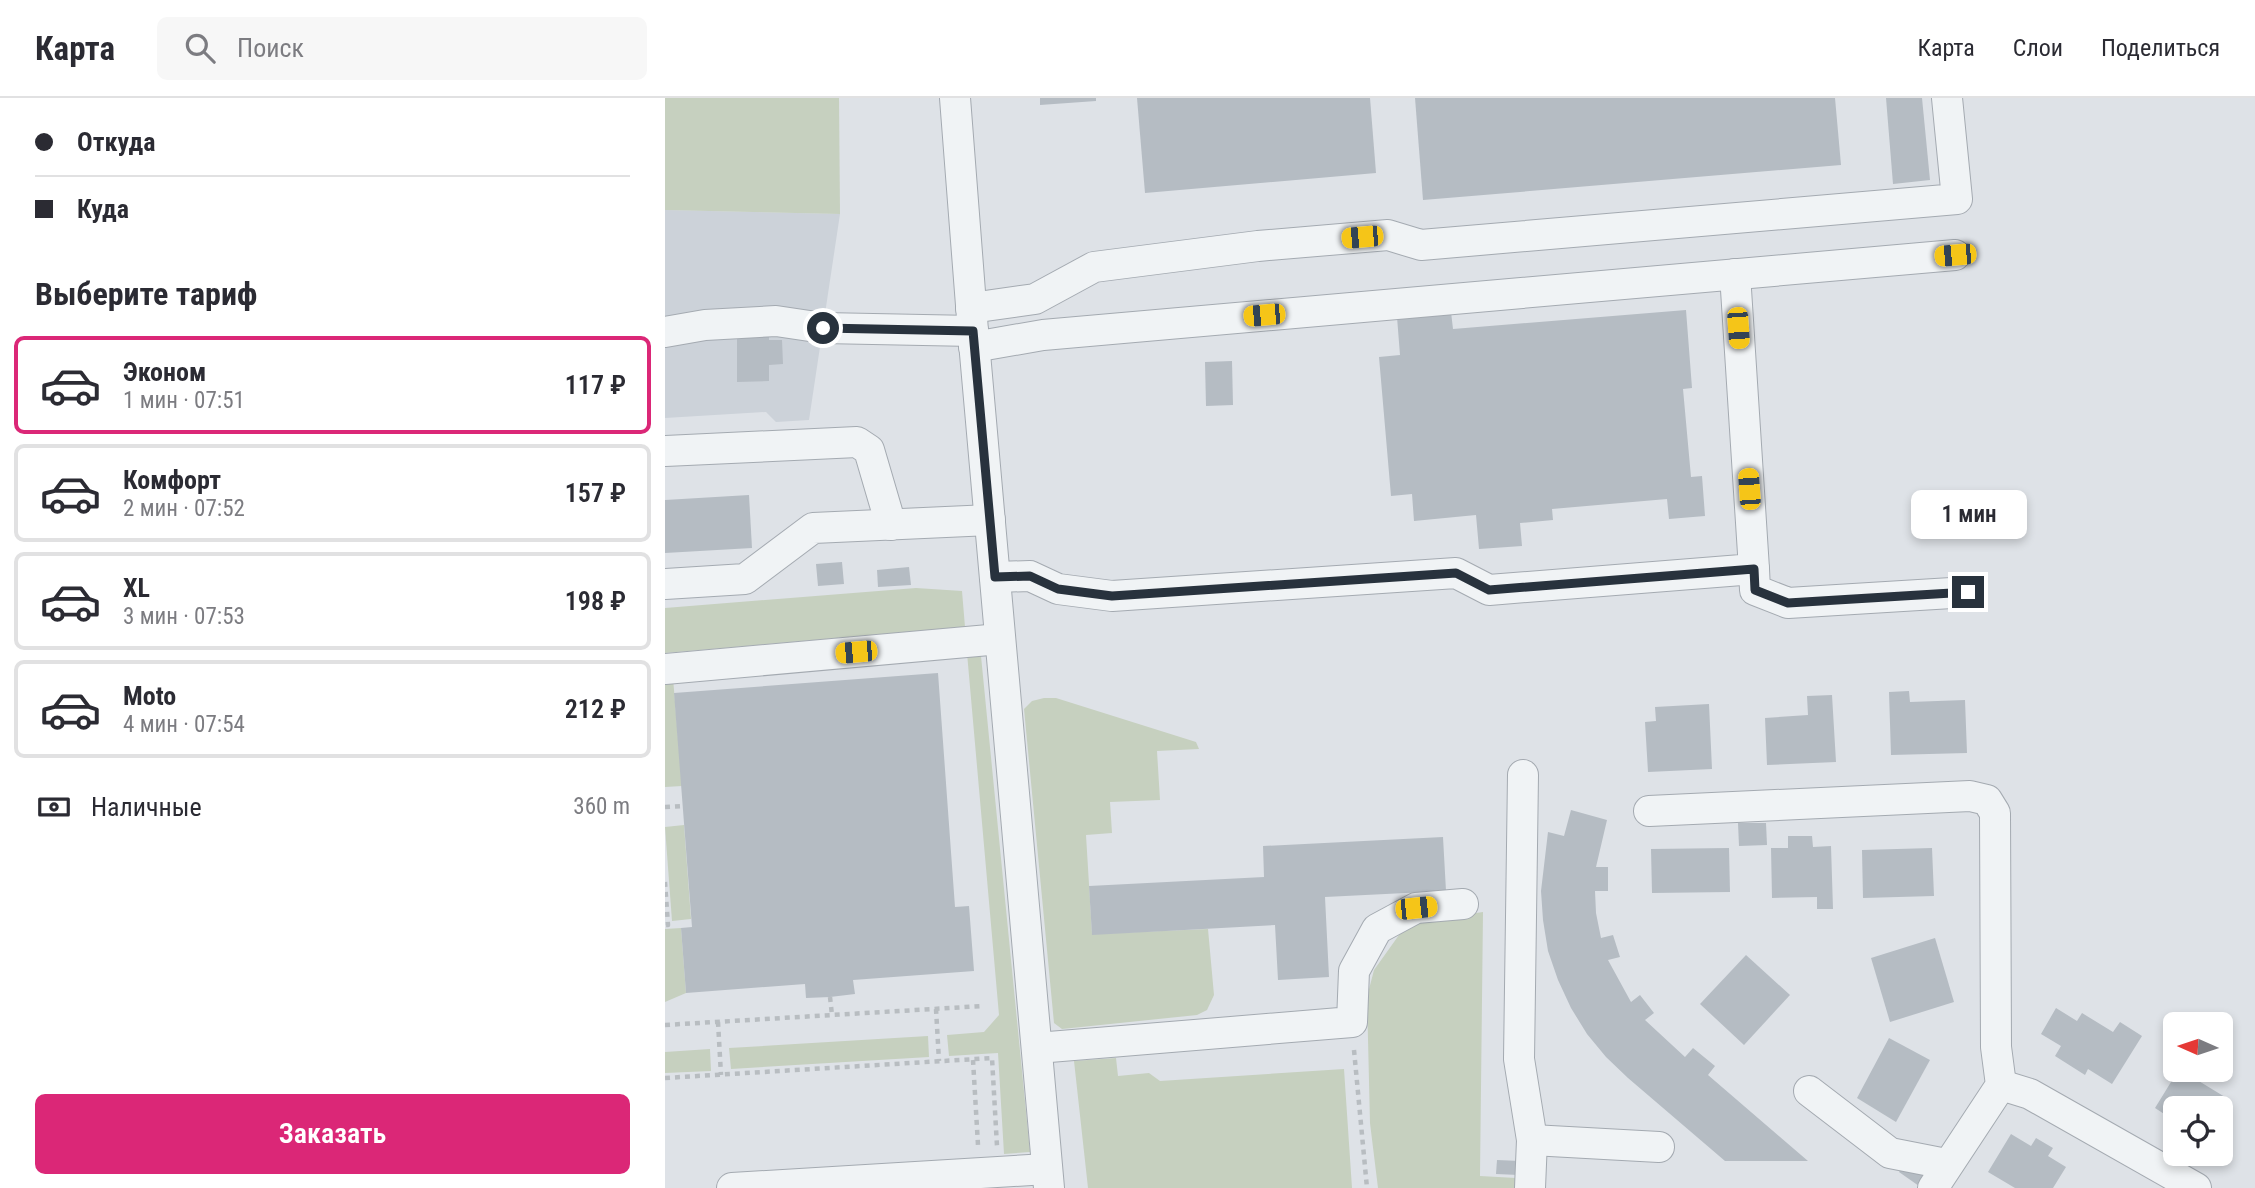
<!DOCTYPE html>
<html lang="ru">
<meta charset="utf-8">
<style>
body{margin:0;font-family:"Roboto Condensed",sans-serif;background:#f7f7f7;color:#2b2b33;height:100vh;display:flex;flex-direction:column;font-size:26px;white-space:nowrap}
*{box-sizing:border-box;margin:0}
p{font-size:23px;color:#7c7c81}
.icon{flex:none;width:38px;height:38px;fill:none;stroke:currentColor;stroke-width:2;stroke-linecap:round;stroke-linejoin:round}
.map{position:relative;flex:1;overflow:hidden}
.side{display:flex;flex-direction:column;background:#fff;width:665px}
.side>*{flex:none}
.hud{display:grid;align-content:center;height:154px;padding:0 35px;background:#fff}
.needle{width:46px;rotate:273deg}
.controls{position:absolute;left:1498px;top:914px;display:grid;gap:14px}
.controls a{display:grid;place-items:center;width:70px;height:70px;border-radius:10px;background:#fff;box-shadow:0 4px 10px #0003;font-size:35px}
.end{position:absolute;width:32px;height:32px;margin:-16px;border:9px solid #28323d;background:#fff;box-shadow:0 0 0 4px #fff}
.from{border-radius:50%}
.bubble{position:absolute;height:49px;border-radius:10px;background:#fff;box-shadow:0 4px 10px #0003;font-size:23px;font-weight:600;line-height:49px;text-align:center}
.car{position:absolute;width:21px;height:42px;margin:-21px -10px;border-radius:9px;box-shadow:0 0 5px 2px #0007;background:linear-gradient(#f5c518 24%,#345 0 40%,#f5c518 0 76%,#345 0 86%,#f5c518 0)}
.hud b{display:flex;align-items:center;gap:24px;height:66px;font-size:26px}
.hud b+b{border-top:2px solid #e1e1e2}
.hud i{width:18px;height:18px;background:#2b2b33}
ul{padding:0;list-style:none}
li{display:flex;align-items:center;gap:21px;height:98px;margin:0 14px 10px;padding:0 21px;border:4px solid #e1e1e2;border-radius:10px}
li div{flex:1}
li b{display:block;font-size:26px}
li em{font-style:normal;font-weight:600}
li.active{border-color:#db2777}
li>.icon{width:63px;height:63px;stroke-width:1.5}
h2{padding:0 35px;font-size:32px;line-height:84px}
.pay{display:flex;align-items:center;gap:18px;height:77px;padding:0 35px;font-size:26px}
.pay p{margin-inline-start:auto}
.action{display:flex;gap:14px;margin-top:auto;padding:14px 35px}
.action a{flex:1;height:80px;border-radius:10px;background:#db2777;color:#fff;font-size:28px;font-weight:600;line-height:80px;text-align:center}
header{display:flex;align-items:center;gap:42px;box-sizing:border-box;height:98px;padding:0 35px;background:#fff;border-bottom:2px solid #e1e1e2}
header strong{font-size:33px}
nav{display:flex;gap:38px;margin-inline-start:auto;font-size:24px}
.search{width:490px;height:63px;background:#f7f7f7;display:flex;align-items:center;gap:18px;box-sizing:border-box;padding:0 24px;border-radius:10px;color:#7c7c81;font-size:26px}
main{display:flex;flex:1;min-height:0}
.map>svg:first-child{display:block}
.built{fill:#ccd2d9}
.green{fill:#c6d0bf}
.building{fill:#b5bcc3}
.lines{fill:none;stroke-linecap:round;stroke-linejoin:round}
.minor-casing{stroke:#a4aab1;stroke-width:32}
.path{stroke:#b8bdc1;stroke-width:4.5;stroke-dasharray:5 5;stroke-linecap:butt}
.minor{stroke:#f0f3f5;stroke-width:30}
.route{stroke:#28323d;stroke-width:9}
</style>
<header>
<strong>Карта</strong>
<div class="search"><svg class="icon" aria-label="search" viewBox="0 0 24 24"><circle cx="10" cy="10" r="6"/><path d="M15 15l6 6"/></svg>Поиск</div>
<nav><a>Карта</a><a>Слои</a><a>Поделиться</a></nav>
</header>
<main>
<section class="side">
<div class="hud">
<b><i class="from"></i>Откуда</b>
<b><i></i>Куда</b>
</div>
<h2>Выберите тариф</h2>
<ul>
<li class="active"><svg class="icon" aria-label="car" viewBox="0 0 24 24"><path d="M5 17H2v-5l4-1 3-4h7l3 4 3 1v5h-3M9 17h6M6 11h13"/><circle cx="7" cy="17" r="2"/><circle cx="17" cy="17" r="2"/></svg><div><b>Эконом</b><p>1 мин · 07:51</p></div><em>117 ₽</em></li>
<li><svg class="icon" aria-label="car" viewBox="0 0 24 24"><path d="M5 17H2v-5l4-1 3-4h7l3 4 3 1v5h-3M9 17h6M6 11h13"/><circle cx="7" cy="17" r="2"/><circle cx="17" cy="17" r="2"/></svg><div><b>Комфорт</b><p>2 мин · 07:52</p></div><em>157 ₽</em></li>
<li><svg class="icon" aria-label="car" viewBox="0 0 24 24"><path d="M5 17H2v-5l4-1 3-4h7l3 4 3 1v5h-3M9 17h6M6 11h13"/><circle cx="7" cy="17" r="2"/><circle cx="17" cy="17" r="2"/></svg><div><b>XL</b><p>3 мин · 07:53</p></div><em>198 ₽</em></li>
<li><svg class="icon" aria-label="car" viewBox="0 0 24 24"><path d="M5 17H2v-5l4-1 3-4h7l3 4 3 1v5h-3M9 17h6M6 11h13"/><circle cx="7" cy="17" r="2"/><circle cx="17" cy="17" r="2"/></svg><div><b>Moto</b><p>4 мин · 07:54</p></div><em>212 ₽</em></li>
</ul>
<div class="pay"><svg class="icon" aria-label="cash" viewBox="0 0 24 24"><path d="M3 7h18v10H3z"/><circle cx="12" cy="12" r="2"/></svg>Наличные<p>360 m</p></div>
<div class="action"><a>Заказать</a></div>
</section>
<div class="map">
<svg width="1590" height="1090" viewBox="0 0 1590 1090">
<rect width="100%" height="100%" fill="#dee2e7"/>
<!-- built -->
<path class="built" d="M0 112 175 116 144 322 111 324 101 314 0 320Z"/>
<!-- green -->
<g class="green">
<path d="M0 0H174L175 116 0 112Z"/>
<path d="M251 490 297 493 300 529 0 555V510Z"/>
<path d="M311 554 316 558 365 1054 339 1056 333 955 284 958 282 937 319 934 334 917 302 555Z"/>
<path d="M8 580 17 688 0 689V581Z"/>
<path d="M379 600H391L531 644 534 651 492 653 495 702 445 704 447 735 421 737 427 836 543 831 549 897 542 912 532 917 397 931 389 925 359 611 367 603Z"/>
<path d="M19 727 26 821 7 823 0 729Z"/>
<path d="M818 814 815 1078 851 1080V1090H713L705 1025 702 899 709 872 734 837 748 826 762 822Z"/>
<path d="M16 830 21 895 0 904V831Z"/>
<path d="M263 938 264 959 66 971 64 950Z"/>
<path d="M45 951 46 973 0 975V954Z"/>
<path d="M451 960 453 978 484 975 495 983 679 971 687 1090H423L409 963Z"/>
</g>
<!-- building -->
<g class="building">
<path d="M375 0H431V3L375 7Z"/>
<path d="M472 0H705L711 75 480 95Z"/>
<path d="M750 0H1170L1176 67 758 102Z"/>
<path d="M1221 0H1257L1265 82 1228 86Z"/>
<path d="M1021 212 1027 290 1018 291 1026 379 1037 378 1040 418 1004 421 1002 401 887 411 888 422 855 425 857 448 814 451 811 417 749 423 747 396 726 398 714 259 735 257 732 219 786 214 788 231Z"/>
<path d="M72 231H104V242H117L118 266 104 267V283L72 284Z"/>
<path d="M567 263 568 307 541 308 540 264Z"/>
<path d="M84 397 87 450 0 455V402Z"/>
<path d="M177 464 179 486 153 488 151 466Z"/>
<path d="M244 469 246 487 213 489 212 472Z"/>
<path d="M273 575 290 809 304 808 309 873 188 882 190 896 165 899 141 900 140 886 21 895 16 830 27 829 9 595Z"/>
<path d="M1244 593 1245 604 1300 602 1302 655 1226 657 1224 594Z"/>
<path d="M1167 597 1171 664 1102 667 1100 620 1143 617 1142 598Z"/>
<path d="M1044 606 1047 671 983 674 980 624 991 623 990 609Z"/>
<path d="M906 712 942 722 931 769H943V793H930L931 815 936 840 948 837 955 859 943 862 966 904 975 897 989 915 980 922 1020 959 1028 950 1050 968 1043 977 1143 1063H1060L963 980 941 959 922 936 906 910 893 882 883 853 878 822 876 793 883 734 899 738Z"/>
<path d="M1073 725H1101L1102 747 1074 748Z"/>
<path d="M1123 738H1147L1148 749 1166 748 1168 811H1152V799L1107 800 1106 750H1123Z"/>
<path d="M778 739 781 793 660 799 664 879 613 882 610 827 427 837 424 788 599 779 598 748Z"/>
<path d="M1064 750 1065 794 987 795 986 751Z"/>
<path d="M1267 750 1269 798 1198 800 1197 752Z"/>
<path d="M1270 840 1289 904 1225 924 1206 860Z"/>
<path d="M1081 857 1125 897 1079 947 1035 906Z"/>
<path d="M1391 910 1412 923 1417 915 1448 934 1455 924 1477 938 1447 986 1423 971 1420 977 1390 958 1396 948 1376 936Z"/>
<path d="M1224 940 1265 962 1231 1024 1192 1000Z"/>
<path d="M1514 971 1560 999 1553 1010H1510V1023L1490 1010Z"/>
<path d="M1346 1036 1366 1048 1371 1040 1388 1050 1383 1058 1401 1069 1388 1090H1350L1323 1074Z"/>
<path d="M1242 1061 1263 1075 1254 1088 1234 1074Z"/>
<path d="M832 1062 855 1063 854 1077 831 1076Z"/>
</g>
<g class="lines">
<defs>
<g id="minor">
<path d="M290 0 308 233 384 1090"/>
<path d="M306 210 370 201 429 169 593 148 723 137 756 147 1292 101 1282 0"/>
<path d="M0 234 40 227 111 223 158 230 308 233"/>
<path d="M309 249 378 237 1290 157"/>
<path d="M0 353 192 344 204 352 226 427"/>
<path d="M1089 471 1090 492 1123 505 1303 494"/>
<path d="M330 479 365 478 393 491 447 498 791 475 824 492 1089 471 1070 176"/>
<path d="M0 486 80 481 148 430 325 422"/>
<path d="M0 571 335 541"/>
<path d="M858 677 854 961 867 1042 865 1090"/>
<path d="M984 713 1305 698 1322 702 1330 715 1331 949 1336 987 1268 1090"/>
<path d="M372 950 687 924 689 873 712 831 751 810 798 806"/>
<path d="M1336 987 1365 996 1531 1090"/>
<path d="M1144 993 1225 1055 1281 1066"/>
<path d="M867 1042 994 1049"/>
<path d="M67 1090 382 1071"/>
</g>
</defs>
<!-- minor casing -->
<use href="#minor" class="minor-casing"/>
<!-- path -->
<g class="path">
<path d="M0 709 18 708"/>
<path d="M0 784 3 827H0"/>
<path d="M165 899 167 917"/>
<path d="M271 911 274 963"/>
<path d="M53 924 56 977"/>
<path d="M0 927 318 908"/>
<path d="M689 952 702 1090"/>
<path d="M308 962 313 1047"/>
<path d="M0 980 327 960 332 1048"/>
</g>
<!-- minor -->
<use href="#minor" class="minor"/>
</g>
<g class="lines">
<!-- route -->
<path class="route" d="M158 230 308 233 330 479 365 478 393 491 447 498 791 475 824 492 1089 471 1090 492 1123 505 1303 494"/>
</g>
</svg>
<div class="controls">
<a><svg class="needle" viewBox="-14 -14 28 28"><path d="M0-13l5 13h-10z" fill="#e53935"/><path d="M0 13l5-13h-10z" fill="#7c7c81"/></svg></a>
<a><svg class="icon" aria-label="locate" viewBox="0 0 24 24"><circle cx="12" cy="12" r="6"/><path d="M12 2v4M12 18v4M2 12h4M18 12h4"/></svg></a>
</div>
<i class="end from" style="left:158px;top:230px"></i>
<i class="end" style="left:1303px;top:494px"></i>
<div class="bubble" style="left:1246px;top:392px;width:116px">1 мин</div>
<i class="car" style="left:697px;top:139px;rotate:265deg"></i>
<i class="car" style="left:1290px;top:157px;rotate:265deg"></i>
<i class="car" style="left:599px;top:217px;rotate:265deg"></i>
<i class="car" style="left:1073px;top:230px;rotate:176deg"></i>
<i class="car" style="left:1084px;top:391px;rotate:356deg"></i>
<i class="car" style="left:191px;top:554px;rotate:265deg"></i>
<i class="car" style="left:751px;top:810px;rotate:84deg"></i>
</div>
</main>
